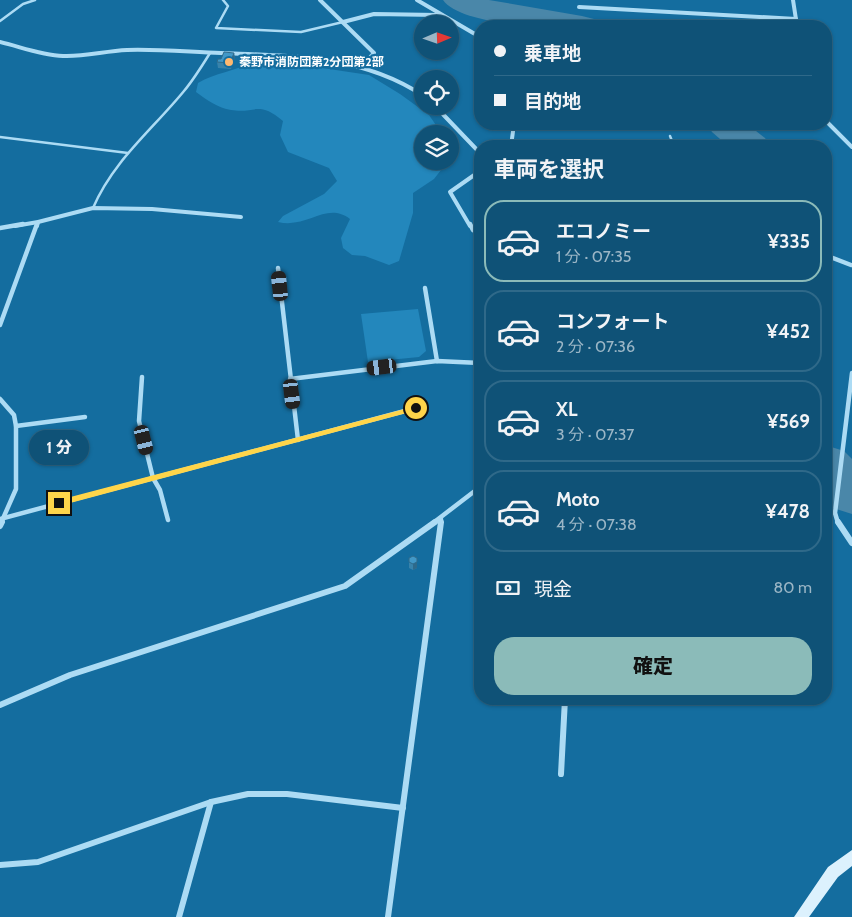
<!DOCTYPE html>
<html lang="ja">
<meta charset="utf-8">
<style>
body{margin:0;font-family:Cabin,"Noto Sans JP",sans-serif;background:#18587c;color:#f1f3f6;height:100vh;display:flex;flex-direction:column;font-size:19px;white-space:nowrap}
*{box-sizing:border-box;margin:0}
p{font-size:16px;color:#9bb6c6}
.icon{flex:none;width:28px;height:28px;fill:none;stroke:currentColor;stroke-width:2;stroke-linecap:round;stroke-linejoin:round}
.map{position:relative;flex:1;overflow:hidden}
.panel{position:absolute;left:474px;top:140px;width:358px;height:565px;display:flex;flex-direction:column;background:#0f5277;border-radius:20px;box-shadow:0 1px 4px #0004,0 0 0 1px #2f6989}
.panel>*{flex:none}
.hud{position:absolute;left:474px;top:20px;width:358px;height:110px;border-radius:20px;box-shadow:0 1px 4px #0004,0 0 0 1px #2f6989;display:grid;align-content:center;height:110px;padding:0 20px;background:#0f5277}
.needle{width:32px;rotate:88deg}
.tools{position:absolute;left:414px;top:15px;display:grid;gap:10px}
.tools a{display:grid;place-items:center;width:45px;height:45px;border-radius:50%;background:#0f5277;box-shadow:0 1px 4px #0004,0 0 0 1px #2f6989;font-size:25px}
.end{position:absolute;width:22px;height:22px;margin:-11px;border:6px solid #ffd54a;background:#111;box-shadow:0 0 0 2px #111}
.from{border-radius:50%}
.bubble{position:absolute;height:35px;border-radius:18px;background:#0f5277;box-shadow:0 1px 4px #0004,0 0 0 1px #2f6989;font-size:16px;font-weight:800;line-height:35px;text-align:center}
.car{position:absolute;width:15px;height:30px;margin:-15px -8px;border-radius:6px;box-shadow:0 0 4px 1px #0007;background:linear-gradient(#222 24%,#8ab4d8 0 40%,#222 0 76%,#8ab4d8 0 86%,#222 0)}
.hud b{display:flex;align-items:center;gap:18px;height:48px;font-size:19px}
.hud b+b{border-top:1px solid #2f6989}
.hud i{width:12px;height:12px;background:#f1f3f6}
ul{padding:0;list-style:none}
li{display:flex;align-items:center;gap:15px;height:82px;margin:0 10px 8px;padding:0 10px;border:2px solid #2f6989;border-radius:20px}
li div{flex:1}
li b{display:block;font-size:19px}
li em{font-style:normal;font-weight:800}
li.current{border-color:#8bbbb9}
li>.icon{width:45px;height:45px;stroke-width:1.5}
h2{padding:0 20px;font-size:22px;line-height:60px}
.pay{display:flex;align-items:center;gap:12px;height:55px;padding:0 20px;font-size:19px}
.pay p{margin-inline-start:auto}
.cta{display:flex;gap:10px;margin-top:auto;padding:10px 20px}
.cta a{flex:1;height:58px;border-radius:20px;background:#8bbbb9;color:#111;font-size:20px;font-weight:800;line-height:58px;text-align:center}
.map>svg:first-child{display:block}
.green{fill:#2387bc}
.lines{fill:none;stroke-linecap:round;stroke-linejoin:round}
.river{fill:#4a87a9;fill-rule:evenodd}
.lane{stroke:#acdbf4;stroke-width:2.5}
.street-far2{stroke:#acdbf4;stroke-width:4}
.street-far1{stroke:#acdbf4;stroke-width:4.5}
.street{stroke:#acdbf4;stroke-width:6}
.secondary{fill:#dcf1fd;fill-rule:evenodd}
.wall{fill:#3883ab}
.shaded-wall{fill:#2e6a8b}
.building{fill:#4198c7;stroke:#2e6a8b}
.route{fill:#ffd54a}
.poi-dot{fill:#ffb86f;stroke:#146d9f;stroke-width:2}
.labels{text-anchor:middle;stroke-width:4.5;stroke-linejoin:round;paint-order:stroke}
.far-poi-label{font-size:12px;font-weight:bold;fill:#fff;stroke:#146d9f;text-anchor:start}
</style>
<div class="map">
<svg width="852" height="917" viewBox="0 0 852 917">
<rect width="100%" height="100%" fill="#146d9f"/>
<!-- green -->
<g class="green">
<path d="M252 62 289 63 369 75 400 94 429 115 442 134H422V161H448L434 179 413 193V213L399 261 389 265 365 256 352 255 343 248 341 238 350 219C326 201 308 229 278 222L283 216 324 194 337 181 329 168 288 152 280 135 283 121C258 100 255 114 231 110 218 108 207 100 196 92L198 83C215 73 235 71 252 62Z"/>
<path d="M418 309 426 351 419 357 368 362 361 314Z"/>
</g>
<g class="lines">
<!-- river -->
<g class="river">
<path d="M443 0H489L582 16 594 19 598 26C566 28 463 28 443 0Z"/>
<path d="M707 124H747L765 138 770 146H728L712 132Z"/>
<path d="M825 445 844 451 852 459V514L833 508 825 499Z"/>
</g>
<!-- lane -->
<g class="lane">
<path d="M223 0 228 6 216 28 301 32 343 22"/>
<path d="M0 21 23 4 35 0"/>
<path d="M670 136 674 146"/>
<path d="M0 137 128 153"/>
<path d="M93 208C113 161 152 130 184 91 194 79 202 66 210 53"/>
</g>
<!-- street-far2 -->
<g class="street-far2">
<path d="M320 0 374 53 361 67"/>
<path d="M417 0 480 37"/>
<path d="M793 0 797 26"/>
<path d="M579 7 796 19"/>
<path d="M343 22 374 14 438 15"/>
<path d="M0 42C21 47 41 55 63 56 84 57 105 51 127 50 158 49 190 52 221 53 292 56 361 55 422 95"/>
<path d="M435 106 480 153"/>
<path d="M825 120 852 147"/>
<path d="M511 146 514 124"/>
<path d="M15 226 38 222 93 208 152 209 241 217"/>
<path d="M37 226 38 222"/>
<path d="M470 226 450 192 480 171"/>
</g>
<!-- street-far1 -->
<g class="street-far1">
<path d="M470 224 473 230 480 234"/>
<path d="M0 228 23 224"/>
<path d="M825 255 851 265"/>
<path d="M278 268 298 440"/>
<path d="M425 288 437 361"/>
<path d="M0 325 37 224"/>
<path d="M142 377 139 421 153 478 160 490 168 520"/>
<path d="M290 379 437 361 480 363"/>
<path d="M0 399 14 415 16 426V489L1 523"/>
<path d="M16 426 85 417"/>
<path d="M0 519 416 408"/>
<path d="M433 523 480 487"/>
<path d="M440 523 441 519"/>
<path d="M838 523 835 513 852 373"/>
</g>
<!-- street -->
<g class="street">
<path d="M838 522 852 543"/>
<path d="M0 526 2 522"/>
<path d="M0 705 70 675 345 586 435 522"/>
<path d="M561 774 565 699"/>
<path d="M0 865 38 862 211 802 248 794H287L403 808"/>
<path d="M179 917 211 802"/>
<path d="M388 917 441 522"/>
</g>
<!-- secondary -->
<path class="secondary" d="M852 850V866L838 877 809 917H794L828 867Z"/>
</g>
<!-- wall -->
<g class="wall">
<path d="M234 53 235 59 231 69 218 68 217 62Z"/>
<path d="M487 124H505V125Z"/>
<path d="M409 558 417 568 413 570 409 568Z"/>
</g>
<!-- shaded-wall -->
<g class="shaded-wall">
<path d="M234 53 235 59 231 69 230 63Z"/>
<path d="M417 562V568L413 570V564Z"/>
</g>
<!-- building -->
<g class="building">
<path d="M224 52 234 53 230 63 217 62 218 59H221Z"/>
<path d="M413 556 417 558V562L413 564 409 562V558Z"/>
</g>
<!-- route -->
<path class="route" d="M416 406H418V410L59 506 55 503 59 500Z"/>
<!-- markers -->
<circle class="poi-dot" cx="229" cy="62" r="5"/>
<g class="labels">
<!-- far-poi labels -->
<g class="far-poi-label">
<text x="239" y="66">秦野市消防団第2分団第2部</text>
</g>
</g>
</svg>
<div class="tools">
<a><svg class="needle" viewBox="-14 -14 28 28"><path d="M0-13l5 13h-10z" fill="#e53935"/><path d="M0 13l5-13h-10z" fill="#9bb6c6"/></svg></a>
<a><svg class="icon" aria-label="locate" viewBox="0 0 24 24"><circle cx="12" cy="12" r="6"/><path d="M12 2v4M12 18v4M2 12h4M18 12h4"/></svg></a>
<a><svg class="icon" aria-label="layers" viewBox="0 0 24 24"><path d="M12 4l9 5-9 5-9-5zM3 14l9 5 9-5"/></svg></a>
</div>
<i class="end from" style="left:416px;top:408px"></i>
<i class="end" style="left:59px;top:503px"></i>
<div class="bubble" style="left:29px;top:430px;width:60px">1 分</div>
<i class="car" style="left:280px;top:286px;rotate:354deg"></i>
<i class="car" style="left:382px;top:367px;rotate:263deg"></i>
<i class="car" style="left:292px;top:394px;rotate:173deg"></i>
<i class="car" style="left:144px;top:440px;rotate:166deg"></i>
<div class="hud">
<b><i class="from"></i>乗車地</b>
<b><i></i>目的地</b>
</div>
<section class="panel">
<h2>車両を選択</h2>
<ul>
<li class="current"><svg class="icon" aria-label="car" viewBox="0 0 24 24"><path d="M5 17H2v-5l4-1 3-4h7l3 4 3 1v5h-3M9 17h6M6 11h13"/><circle cx="7" cy="17" r="2"/><circle cx="17" cy="17" r="2"/></svg><div><b>エコノミー</b><p>1 分 · 07:35</p></div><em>¥335</em></li>
<li><svg class="icon" aria-label="car" viewBox="0 0 24 24"><path d="M5 17H2v-5l4-1 3-4h7l3 4 3 1v5h-3M9 17h6M6 11h13"/><circle cx="7" cy="17" r="2"/><circle cx="17" cy="17" r="2"/></svg><div><b>コンフォート</b><p>2 分 · 07:36</p></div><em>¥452</em></li>
<li><svg class="icon" aria-label="car" viewBox="0 0 24 24"><path d="M5 17H2v-5l4-1 3-4h7l3 4 3 1v5h-3M9 17h6M6 11h13"/><circle cx="7" cy="17" r="2"/><circle cx="17" cy="17" r="2"/></svg><div><b>XL</b><p>3 分 · 07:37</p></div><em>¥569</em></li>
<li><svg class="icon" aria-label="car" viewBox="0 0 24 24"><path d="M5 17H2v-5l4-1 3-4h7l3 4 3 1v5h-3M9 17h6M6 11h13"/><circle cx="7" cy="17" r="2"/><circle cx="17" cy="17" r="2"/></svg><div><b>Moto</b><p>4 分 · 07:38</p></div><em>¥478</em></li>
</ul>
<div class="pay"><svg class="icon" aria-label="cash" viewBox="0 0 24 24"><path d="M3 7h18v10H3z"/><circle cx="12" cy="12" r="2"/></svg>現金<p>80 m</p></div>
<div class="cta"><a>確定</a></div>
</section>
</div>
